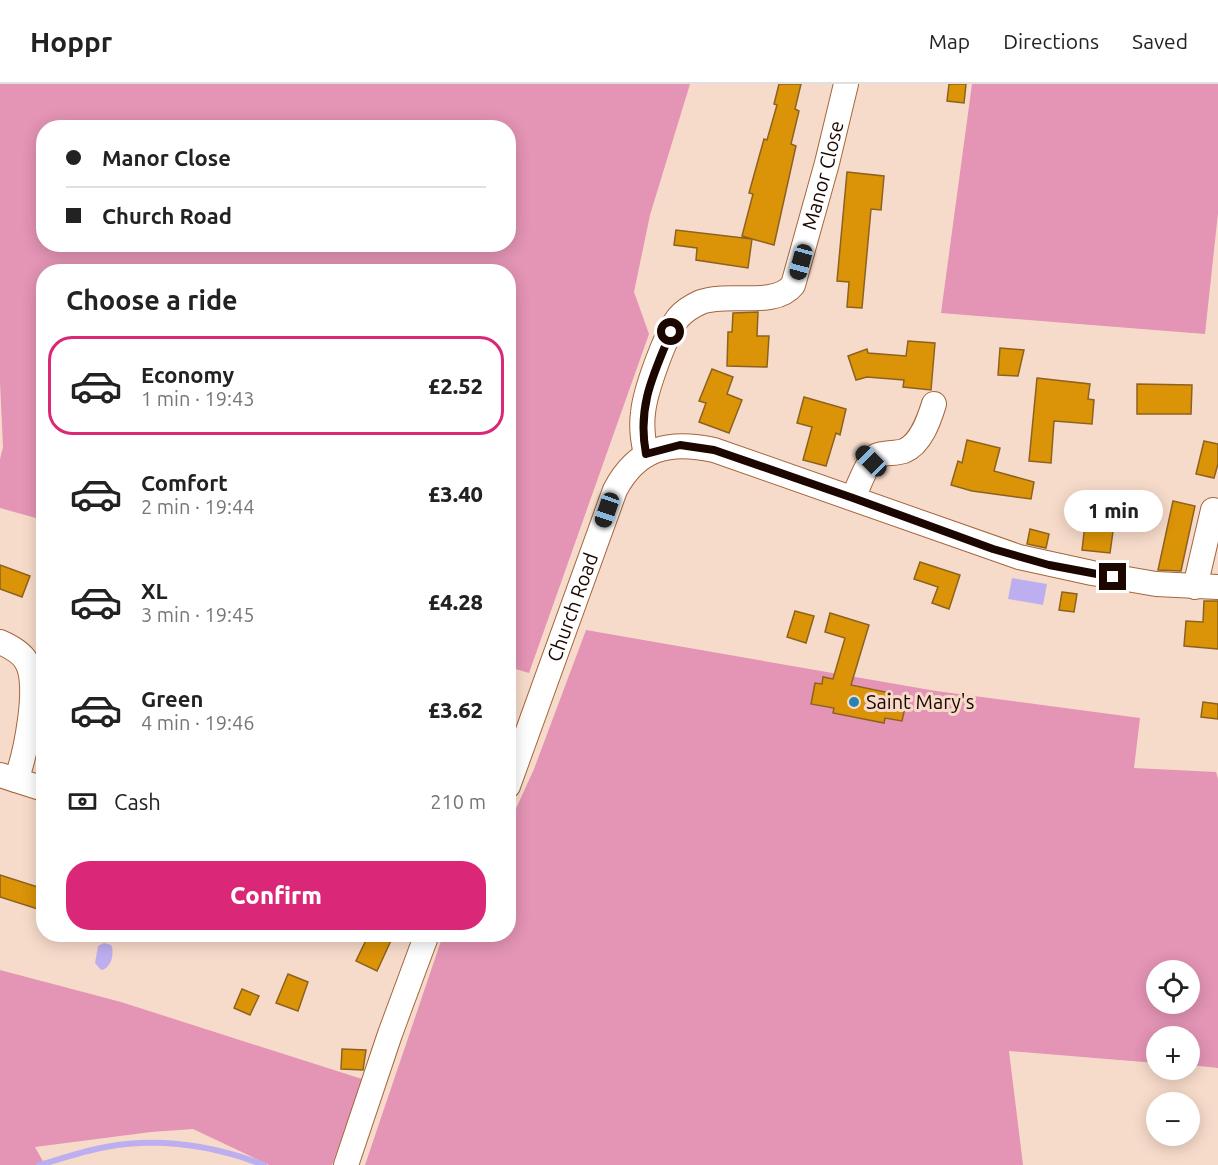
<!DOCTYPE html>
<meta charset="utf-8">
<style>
body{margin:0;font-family:Ubuntu,sans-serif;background:#f6f6f6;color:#222;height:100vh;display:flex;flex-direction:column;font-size:22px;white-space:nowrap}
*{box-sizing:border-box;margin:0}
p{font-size:20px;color:#767676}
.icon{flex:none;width:33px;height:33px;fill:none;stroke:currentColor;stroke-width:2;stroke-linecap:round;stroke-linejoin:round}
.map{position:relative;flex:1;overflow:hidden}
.side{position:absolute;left:36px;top:180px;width:480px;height:678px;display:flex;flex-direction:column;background:#fff;border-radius:24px;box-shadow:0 3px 15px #0003}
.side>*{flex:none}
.guide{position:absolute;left:36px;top:36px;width:480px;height:132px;border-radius:24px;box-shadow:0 3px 15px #0003;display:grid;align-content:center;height:132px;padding:0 30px;background:#fff}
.buttons{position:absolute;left:1146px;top:876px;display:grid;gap:12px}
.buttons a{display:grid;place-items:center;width:54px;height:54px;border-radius:50%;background:#fff;box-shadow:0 3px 15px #0003;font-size:30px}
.end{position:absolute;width:27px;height:27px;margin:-14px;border:8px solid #1c0600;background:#fff;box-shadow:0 0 0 3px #fff}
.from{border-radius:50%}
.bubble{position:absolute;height:42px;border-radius:21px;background:#fff;box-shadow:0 3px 15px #0003;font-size:20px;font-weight:800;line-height:42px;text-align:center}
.car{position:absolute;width:18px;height:36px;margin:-18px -9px;border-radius:8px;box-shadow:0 0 4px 2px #0007;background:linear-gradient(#222 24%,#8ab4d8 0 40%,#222 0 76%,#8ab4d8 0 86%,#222 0)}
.guide b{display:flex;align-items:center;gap:21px;height:57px;font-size:22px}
.guide b+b{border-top:2px solid #e0e0e0}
.guide i{width:15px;height:15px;background:#222}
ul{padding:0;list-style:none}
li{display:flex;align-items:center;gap:18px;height:99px;margin:0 12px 9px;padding:0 18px;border:3px solid transparent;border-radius:24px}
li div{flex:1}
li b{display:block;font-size:22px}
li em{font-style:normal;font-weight:800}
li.selected{border-color:#db2777}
li>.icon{width:54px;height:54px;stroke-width:1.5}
h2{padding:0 30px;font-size:27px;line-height:72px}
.pay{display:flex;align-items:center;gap:15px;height:66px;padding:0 30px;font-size:22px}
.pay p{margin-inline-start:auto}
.button{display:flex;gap:12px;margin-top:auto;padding:12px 30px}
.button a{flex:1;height:69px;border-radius:24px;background:#db2777;color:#fff;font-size:24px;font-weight:800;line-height:69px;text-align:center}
header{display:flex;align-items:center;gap:36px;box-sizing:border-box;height:84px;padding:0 30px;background:#fff;border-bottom:2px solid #e0e0e0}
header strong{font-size:28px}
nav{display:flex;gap:33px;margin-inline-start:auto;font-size:21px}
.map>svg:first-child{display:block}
.green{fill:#e494b5;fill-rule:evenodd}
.water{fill:#bdafef}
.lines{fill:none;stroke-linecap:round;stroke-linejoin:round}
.stream{stroke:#bdafef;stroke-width:6}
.building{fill:#db9308;stroke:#8d621f;stroke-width:1.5}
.minor-casing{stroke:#a4663c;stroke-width:26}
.minor{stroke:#fff;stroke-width:24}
.route{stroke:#1c0600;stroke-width:8}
.poi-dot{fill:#2684b0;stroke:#f7dbca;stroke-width:2}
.labels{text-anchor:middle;stroke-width:6;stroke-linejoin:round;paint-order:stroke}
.street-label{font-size:20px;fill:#1c0600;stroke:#f7dbca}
.poi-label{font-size:20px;fill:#1c0600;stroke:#f7dbca;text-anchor:start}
</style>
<header>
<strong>Hoppr</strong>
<nav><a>Map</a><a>Directions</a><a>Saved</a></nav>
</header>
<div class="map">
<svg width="1218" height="1081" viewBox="0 0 1218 1081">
<rect width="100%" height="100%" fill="#f7dbca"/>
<!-- green -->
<g class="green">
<path d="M0 0H690L650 131 634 208 649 250 529 589 509 583 508 188H44L43 436 0 424V375L3 363 0 298ZM44 44H508V160H44Z"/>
<path d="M972 0H1218V129L1205 250 941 229Z"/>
<path d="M586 546 936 607 1140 634 1134 684 1216 688 1218 695V984L1190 981V952H1156V979L1009 967 1023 1081H365L443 851 508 850 509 740 534 685ZM1156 886H1190V920H1156Z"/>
<path d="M0 886 121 918 362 995 332 1081H269L193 1045 151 1048 35 1063 45 1081H0Z"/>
</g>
<!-- water -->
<g class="water">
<path d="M1012 494 1047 500 1043 521 1008 515Z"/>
<path d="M104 859 111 861C115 869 111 885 101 886L95 879 98 862Z"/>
</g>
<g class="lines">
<!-- stream -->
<path class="stream" d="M39 1081C61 1075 83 1067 106 1063 161 1053 212 1061 264 1081"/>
</g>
<!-- building -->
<g class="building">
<path d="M779 0H801L795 25 799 27 791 60 796 62 774 161 752 155 748 184 696 176 697 164 674 161 676 146 752 155 742 152 753 110 749 109 764 55 767 56 777 21 774 20Z"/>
<path d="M949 0H966L964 19 947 17Z"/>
<path d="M847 88 884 92 881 126 871 125 862 224 847 223 849 198 837 197Z"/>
<path d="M758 228 757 252H769L767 283 727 282 728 248H732L733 229Z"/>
<path d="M908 257 935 259 931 306 903 303 904 296 867 293 856 296 848 272 867 265 868 269 906 272Z"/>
<path d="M1000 264 1024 266 1018 292 998 291Z"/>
<path d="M712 285 733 293 727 310 742 316 729 349 699 338 706 319 699 317Z"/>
<path d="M1037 294 1090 300 1088 315 1094 316 1092 340 1054 337 1051 379 1029 377Z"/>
<path d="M1137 300 1192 301 1191 330H1137Z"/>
<path d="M804 313 846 325 840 351 836 349 826 382 803 376 812 343 797 339Z"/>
<path d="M967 356 1000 364 994 387 1034 398 1031 415 972 407 951 401 958 377 962 379Z"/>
<path d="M1204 357 1218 360V380L1214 394 1196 390Z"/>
<path d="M1088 416 1117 419 1110 469 1082 466Z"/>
<path d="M1173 417 1195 422 1181 487 1158 486Z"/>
<path d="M1030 445 1049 450 1046 464 1027 460Z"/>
<path d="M920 478 960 491 949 525 932 519 938 503 914 495Z"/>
<path d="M0 481 30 492 22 513 0 505Z"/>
<path d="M1062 508 1077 510 1074 528 1059 526Z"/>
<path d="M1204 517H1218V565L1184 562 1186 537 1203 538Z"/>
<path d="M795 527 814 532 806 559 787 553Z"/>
<path d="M830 529 869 541 851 601 890 609 889 616 906 619 902 637 885 634 884 639 833 629 834 624 811 620 815 599 822 600 823 593 833 595 845 554 825 548Z"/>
<path d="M1203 618 1218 620V635L1201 633Z"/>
<path d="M0 791 44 805V827L0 813Z"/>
<path d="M369 850H394L377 887 356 877Z"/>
<path d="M288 890 308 898 298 927 276 919Z"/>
<path d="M242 905 259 912 250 931 234 924Z"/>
<path d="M342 965 366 966 363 986 341 985Z"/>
</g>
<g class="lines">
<defs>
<g id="minor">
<path id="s1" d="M646 371C643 356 641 344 643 329 645 307 665 252 678 234 684 227 692 222 701 218 728 208 775 224 793 201L827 79 846 0"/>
<path d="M853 414C858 404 867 377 876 372 884 368 895 370 904 367 921 360 929 336 934 320"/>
<path d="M1195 503 1213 426"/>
<path d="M0 558C9 562 21 568 26 577 41 599 25 672 16 696"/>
<path d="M0 691 44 705"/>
<path id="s2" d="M508 702 615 406C637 364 669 356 714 366L1019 473 1092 489 1156 500 1218 503"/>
<path d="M346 1081 390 950 427 850"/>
</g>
</defs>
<!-- minor casing -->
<use href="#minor" class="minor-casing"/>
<!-- minor -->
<use href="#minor" class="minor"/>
</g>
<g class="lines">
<!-- route -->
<path class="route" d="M671 248C653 291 637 323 646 370L680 361 714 366 853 414 993 465 1049 481 1113 493"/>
</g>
<!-- markers -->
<circle class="poi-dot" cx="854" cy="618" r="6"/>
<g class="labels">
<!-- street labels -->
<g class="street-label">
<text dy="7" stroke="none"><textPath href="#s1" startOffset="382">Manor Close</textPath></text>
<text dy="7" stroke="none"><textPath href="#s2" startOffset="190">Church Road</textPath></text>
</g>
<!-- poi labels -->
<g class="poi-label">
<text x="866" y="625">Saint Mary's</text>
</g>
</g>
</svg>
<div class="buttons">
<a><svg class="icon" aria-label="locate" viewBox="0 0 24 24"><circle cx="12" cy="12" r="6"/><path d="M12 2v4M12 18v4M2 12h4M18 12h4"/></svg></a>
<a>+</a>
<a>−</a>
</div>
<i class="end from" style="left:671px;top:248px"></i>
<i class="end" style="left:1113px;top:493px"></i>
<div class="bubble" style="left:1064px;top:406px;width:99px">1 min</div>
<i class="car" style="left:801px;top:178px;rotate:195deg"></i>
<i class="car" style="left:871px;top:377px;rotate:315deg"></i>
<i class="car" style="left:607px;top:426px;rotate:199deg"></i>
<div class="guide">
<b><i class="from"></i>Manor Close</b>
<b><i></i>Church Road</b>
</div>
<section class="side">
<h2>Choose a ride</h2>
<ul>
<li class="selected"><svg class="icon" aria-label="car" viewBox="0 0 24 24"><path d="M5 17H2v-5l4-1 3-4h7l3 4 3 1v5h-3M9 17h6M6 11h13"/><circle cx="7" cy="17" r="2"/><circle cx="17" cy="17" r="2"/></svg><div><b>Economy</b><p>1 min · 19:43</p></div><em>£2.52</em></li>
<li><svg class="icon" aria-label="car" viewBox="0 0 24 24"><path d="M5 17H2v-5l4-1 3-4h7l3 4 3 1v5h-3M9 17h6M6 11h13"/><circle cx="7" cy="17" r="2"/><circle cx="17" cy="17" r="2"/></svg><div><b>Comfort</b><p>2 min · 19:44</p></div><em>£3.40</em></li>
<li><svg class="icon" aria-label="car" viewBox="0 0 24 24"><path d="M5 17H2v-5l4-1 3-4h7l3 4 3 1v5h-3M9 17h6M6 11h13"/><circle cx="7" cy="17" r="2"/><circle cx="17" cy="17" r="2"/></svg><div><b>XL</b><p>3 min · 19:45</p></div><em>£4.28</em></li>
<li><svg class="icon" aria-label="car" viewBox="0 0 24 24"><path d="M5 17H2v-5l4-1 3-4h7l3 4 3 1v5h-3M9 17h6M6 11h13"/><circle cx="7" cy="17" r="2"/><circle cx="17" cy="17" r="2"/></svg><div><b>Green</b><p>4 min · 19:46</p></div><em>£3.62</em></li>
</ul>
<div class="pay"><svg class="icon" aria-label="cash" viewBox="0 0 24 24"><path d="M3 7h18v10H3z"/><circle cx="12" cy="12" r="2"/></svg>Cash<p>210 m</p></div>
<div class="button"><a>Confirm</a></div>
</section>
</div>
